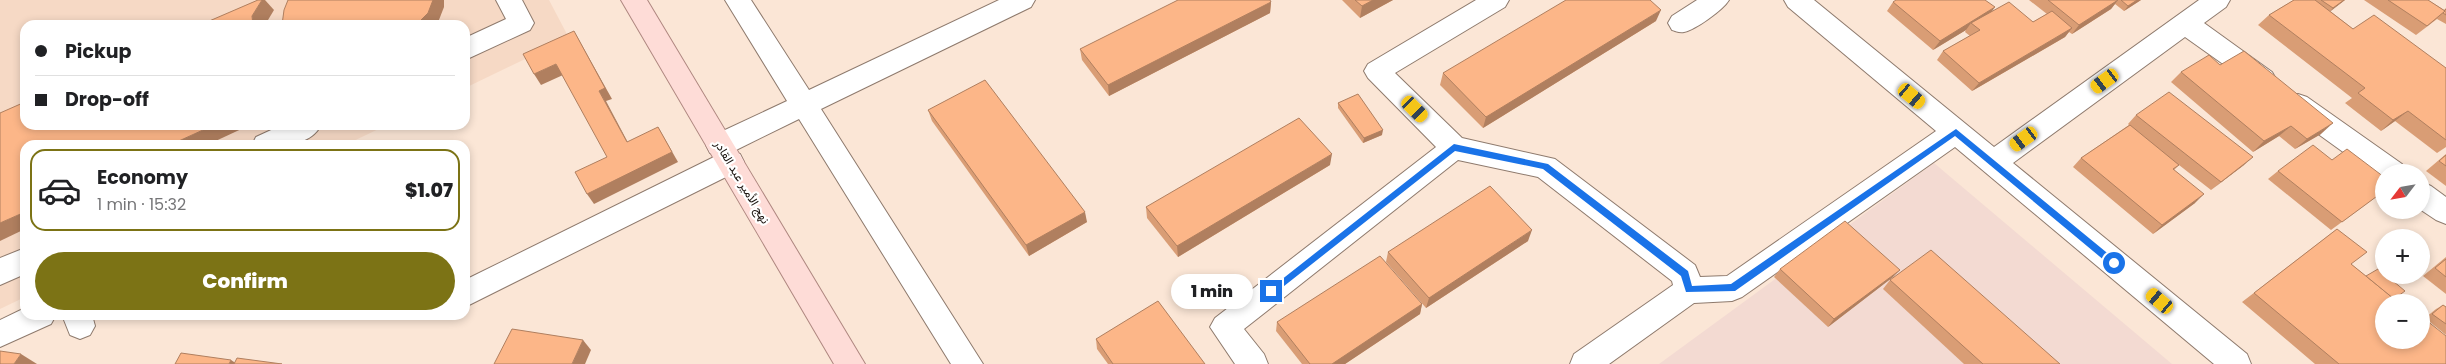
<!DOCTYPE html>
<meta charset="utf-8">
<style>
body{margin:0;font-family:Poppins,Vazirmatn,sans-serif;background:#f2f2f2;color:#202124;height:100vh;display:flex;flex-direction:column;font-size:19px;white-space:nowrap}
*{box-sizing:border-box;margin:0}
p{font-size:16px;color:#757577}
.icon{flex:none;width:28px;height:28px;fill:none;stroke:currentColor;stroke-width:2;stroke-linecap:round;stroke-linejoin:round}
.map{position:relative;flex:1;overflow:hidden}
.sheet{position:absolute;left:20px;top:140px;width:450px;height:180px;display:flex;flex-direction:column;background:#fff;border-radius:15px;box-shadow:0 2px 8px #0003}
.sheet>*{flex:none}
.guide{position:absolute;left:20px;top:20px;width:450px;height:110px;border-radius:15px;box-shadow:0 2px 8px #0003;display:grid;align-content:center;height:110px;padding:0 15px;background:#fff}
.needle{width:32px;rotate:239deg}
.buttons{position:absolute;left:2375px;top:164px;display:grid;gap:10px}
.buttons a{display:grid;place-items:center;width:55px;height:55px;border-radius:50%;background:#fff;box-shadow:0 2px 8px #0003;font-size:25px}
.end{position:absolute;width:22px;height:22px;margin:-11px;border:6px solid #1a73e8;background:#fff;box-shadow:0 0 0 2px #fff}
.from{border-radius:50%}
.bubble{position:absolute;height:35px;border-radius:18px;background:#fff;box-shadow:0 2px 8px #0003;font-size:16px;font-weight:800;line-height:35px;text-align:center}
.car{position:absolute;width:15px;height:30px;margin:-15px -8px;border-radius:6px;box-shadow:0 0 4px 1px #0007;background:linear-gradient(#f5c518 24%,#345 0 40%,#f5c518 0 76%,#345 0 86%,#f5c518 0)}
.guide b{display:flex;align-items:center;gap:18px;height:48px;font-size:19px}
.guide b+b{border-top:1px solid #e0e0e0}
.guide i{width:12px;height:12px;background:#202124}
ul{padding:9px 0 0;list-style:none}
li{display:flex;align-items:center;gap:15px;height:82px;margin:0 10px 8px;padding:0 5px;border:2px solid transparent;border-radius:15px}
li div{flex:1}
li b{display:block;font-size:19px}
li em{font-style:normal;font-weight:800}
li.selected{border-color:#7c7315}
li>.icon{width:45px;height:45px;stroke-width:1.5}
.cta{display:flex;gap:10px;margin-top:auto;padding:10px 15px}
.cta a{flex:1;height:58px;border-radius:30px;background:#7c7315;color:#fff;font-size:20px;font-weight:800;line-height:58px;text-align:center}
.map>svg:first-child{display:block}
.built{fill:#f6d9c5}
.education{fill:#f3dad2}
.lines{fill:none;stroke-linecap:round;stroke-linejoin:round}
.minor-casing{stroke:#8e7a6d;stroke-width:2}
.major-casing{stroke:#ae867f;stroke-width:2}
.minor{fill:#fff;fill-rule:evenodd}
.major{fill:#fedcd7;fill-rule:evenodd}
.wall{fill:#d99d75}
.shaded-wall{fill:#b07f5f}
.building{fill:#fcb688;stroke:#b07f5f}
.route{fill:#1a73e8}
.labels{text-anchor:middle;stroke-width:4.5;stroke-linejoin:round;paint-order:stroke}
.street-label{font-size:12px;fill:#1b140f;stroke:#fff}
</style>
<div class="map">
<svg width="2446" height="364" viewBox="0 0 2446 364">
<rect width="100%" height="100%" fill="#fbe6d6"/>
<!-- built -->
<path class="built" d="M0 0H549L569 38 465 88V25H25V125H387L345 145H25V297L0 309Z"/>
<!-- education -->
<path class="education" d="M1934 163 2172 364H1659Z"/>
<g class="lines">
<defs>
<g id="minor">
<path d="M496 0H522L534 23 530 30 465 60V38L506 19Z"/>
<path d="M725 0H751L809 90 999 0H1035L1031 7 821 109 983 364H951L799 119 732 152 740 154 744 162 740 170 465 307V280L718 155 710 153 706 145 710 137 787 101Z"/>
<path d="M1476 0H1509L1505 7 1395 73 1462 138 1555 159 1695 265 1700 277 1727 276 1936 131 1788 7 1784 0H1814L1994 147 2199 0H2230L2226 7 2204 23 2272 72 2276 79 2272 86 2263 89 2254 86 2185 37 2013 163 2247 354 2251 364H2214L1955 147 1742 297 1732 301 1694 303 1609 364H1570L1574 354 1673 285 1672 281 1538 177 1458 160 1244 329 1264 354 1268 364H1235L1210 327 1215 318 1436 147 1368 78 1364 71 1368 64Z"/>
<path d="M1697 0H1729C1723 10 1695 30 1684 32 1679 33 1676 31 1672 30L1668 23 1672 16Z"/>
<path d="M2298 94 2307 97 2402 164 2405 172H2384L2382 180 2289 113 2285 105 2289 97Z"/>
<path d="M282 125H321C309 149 275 145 252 145L256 137Z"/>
<path d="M2421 182 2431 186 2446 197V224L2436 220 2421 210Z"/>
<path d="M25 248V274L0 285V258Z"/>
<path d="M25 308V315H56L51 324 0 347V320Z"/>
<path d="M62 315H92L95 326 90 335 80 339 70 335Z"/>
</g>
<path id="major" d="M621 0H647L865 364H834Z"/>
</defs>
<!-- minor casing -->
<use href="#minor" class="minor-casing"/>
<!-- major casing -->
<use href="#major" class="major-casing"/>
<!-- minor -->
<use href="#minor" class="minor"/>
<!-- major -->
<use href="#major" class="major"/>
</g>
<!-- wall -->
<g class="wall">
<path d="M1342 0H1393L1360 18Z"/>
<path d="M2029 0H2141L2124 11 2115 4 2111 9 2072 34 2069 32 2065 37 1972 91 1937 60 1943 51 1970 36 1965 32 1966 30 1933 50 1887 11 1893 2 1992 11 2033 22 2047 14Z"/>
<path d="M2294 0H2345L2330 11 2353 29 2446 68V147L2437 153 2395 121 2381 131 2345 103 2352 98 2258 25 2269 15Z"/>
<path d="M2364 0H2428L2444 10 2446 8V24L2437 19 2416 35Z"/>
<path d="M1271 2 1270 13 1109 96 1082 60 1080 49Z"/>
<path d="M1656 21 1483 128 1440 85 1443 73Z"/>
<path d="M2220 65 2321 134 2295 149 2279 136 2253 152 2171 82 2181 72Z"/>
<path d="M1338 103 1382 135 1363 143 1338 108Z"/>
<path d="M928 110 1087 222 1029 256 932 121Z"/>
<path d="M2136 115 2244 165 2211 190 2179 165 2174 170 2195 203 2153 234 2073 167 2081 158 2129 125 2128 124Z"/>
<path d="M2446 154V186L2426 171Z"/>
<path d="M2332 160 2384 191 2331 230 2268 179 2278 171Z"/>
<path d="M1330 165 1178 257 1147 218 1146 207Z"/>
<path d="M2337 229 2351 264 2394 299 2446 364H2315L2242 302Z"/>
<path d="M1528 241 1426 308 1386 262 1388 252Z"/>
<path d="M2446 257V294L2423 276Z"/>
<path d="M1780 269 1893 277 1828 327 1774 277Z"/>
<path d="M1890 280 2060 364H1964L1883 289Z"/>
<path d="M1422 304 1420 314 1345 364H1302L1276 331 1277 322Z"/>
<path d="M2443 305 2446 307V335L2425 318 2436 309Z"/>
<path d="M1096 339 1205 364H1108L1097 349Z"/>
</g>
<!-- shaded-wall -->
<g class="shaded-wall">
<path d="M262 0H265L274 10 265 25H253L252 16Z"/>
<path d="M433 0H444V7L437 25H416Z"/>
<path d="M1373 0H1393L1360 18 1362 6Z"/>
<path d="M2118 0 2111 9 2072 34 2079 25Z"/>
<path d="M2137 0H2141L2124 11 2128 6Z"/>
<path d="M2344 0H2345L2327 14 2333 8Z"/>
<path d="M1271 2 1270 13 1109 96 1108 85Z"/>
<path d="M1995 7 1988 17 1971 23 1966 30 1933 50 1940 41Z"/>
<path d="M1661 10 1656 21 1483 128 1486 117Z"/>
<path d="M2072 28 2065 37 1972 91 1979 83Z"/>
<path d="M574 31 612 99 606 101 633 152 627 142 599 91Z"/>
<path d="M556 64 563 75 541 85 534 74Z"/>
<path d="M2408 111 2395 121 2381 131 2393 120Z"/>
<path d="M2333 123 2321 134 2295 149 2307 139Z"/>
<path d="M214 125H250L207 145H170Z"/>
<path d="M2291 126 2279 136 2253 152 2264 141Z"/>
<path d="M658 127 678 162 594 204 587 194Z"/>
<path d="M1383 130 1382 135 1363 143 1364 138Z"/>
<path d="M1332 154 1330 165 1178 257 1177 246Z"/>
<path d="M2253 157 2244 165 2211 190 2221 182Z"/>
<path d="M2204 194 2195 203 2153 234 2162 225Z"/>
<path d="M25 212V229L0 241V223Z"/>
<path d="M1085 212 1087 222 1029 256 1026 245Z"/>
<path d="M1532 230 1528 241 1426 308 1429 298Z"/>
<path d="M1900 270 1893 277 1828 327 1834 319Z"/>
<path d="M1422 304 1420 314 1345 364H1332Z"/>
<path d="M583 340 591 350 585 364H572Z"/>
<path d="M21 354 37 364H14Z"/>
<path d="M231 360 237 364H229Z"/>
</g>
<!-- building -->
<g class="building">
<path d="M258 0H262L252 16 253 25H200Z"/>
<path d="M288 0H433L428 13 416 25H282L284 10Z"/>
<path d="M1178 0H1270L1271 2 1108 85 1080 49Z"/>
<path d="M1355 0H1373L1362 6Z"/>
<path d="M1566 0H1650L1661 10 1486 117 1443 73Z"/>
<path d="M1896 0H1985L1995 7 1940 41 1893 2Z"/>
<path d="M2048 0H2118L2079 25Z"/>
<path d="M2121 0H2137L2128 6Z"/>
<path d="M2294 0H2315L2353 29 2374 15 2446 68V140L2408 111 2393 120 2358 93 2365 88 2269 15Z"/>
<path d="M2321 0H2344L2333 8Z"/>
<path d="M2388 0H2428L2445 11 2427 26Z"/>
<path d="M2009 2 2033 22 2052 11 2072 28 1979 83 1943 51 1980 30 1971 23Z"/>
<path d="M2446 9V15L2443 13 2445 11H2444Z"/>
<path d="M574 31 605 88 599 91 627 142 658 127 672 152 587 194 575 172 607 157 556 64 534 74 523 54Z"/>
<path d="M2244 51 2333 123 2307 139 2291 126 2264 141 2181 72 2209 55 2220 65Z"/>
<path d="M985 80 1085 212 1026 245 928 110Z"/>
<path d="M2169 92 2253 157 2221 182 2136 115Z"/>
<path d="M1358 94 1383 130 1364 138 1338 103Z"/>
<path d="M25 102V125H214L170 145H25V212L0 223V113Z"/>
<path d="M1299 118 1332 154 1177 246 1146 207Z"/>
<path d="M2130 125 2179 165 2173 169 2204 194 2162 225 2081 158Z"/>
<path d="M2313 145 2332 160 2347 149 2384 177V191L2342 222 2278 171Z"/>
<path d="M2446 155V166L2439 161Z"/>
<path d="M1490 186 1532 230 1429 298 1388 252Z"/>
<path d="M1845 221 1900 270 1834 319 1780 269Z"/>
<path d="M2337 229 2367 252 2351 264 2398 302H2384V340H2421V316L2446 336V364H2339L2254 293Z"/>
<path d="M1931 250 2060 364H1983L1890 280Z"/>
<path d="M1380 256 1422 304 1332 364H1310L1277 322Z"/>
<path d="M2446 259V277L2435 268Z"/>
<path d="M2378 269 2384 273V275H2386L2405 291 2394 299 2366 276Z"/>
<path d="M1158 301 1205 364H1113L1096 339Z"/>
<path d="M2443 305 2446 307V324L2432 314Z"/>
<path d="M512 329 583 340 572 364H494Z"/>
<path d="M0 351 21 354 14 364H0Z"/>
<path d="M181 353 231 360 229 364H175Z"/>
<path d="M237 358 282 364H234Z"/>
</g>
<!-- route -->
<path class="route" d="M1956 129 2117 261V266H2111L1955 136 1735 291 1686 292 1681 276 1543 169 1455 151 1274 294 1271 295 1267 291 1454 144 1548 164 1688 271 1692 286 1731 284Z"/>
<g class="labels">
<!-- street labels -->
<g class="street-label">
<text transform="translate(742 182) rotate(59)" y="4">نهج الأمير عبد القادر</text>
</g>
</g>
</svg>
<div class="buttons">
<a><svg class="needle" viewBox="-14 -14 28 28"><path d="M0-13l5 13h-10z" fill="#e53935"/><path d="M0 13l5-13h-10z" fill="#757577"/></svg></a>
<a>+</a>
<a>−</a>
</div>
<i class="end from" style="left:2114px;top:263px"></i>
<i class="end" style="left:1271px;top:291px"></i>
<div class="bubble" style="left:1171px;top:274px;width:82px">1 min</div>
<i class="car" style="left:2105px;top:81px;rotate:234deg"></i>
<i class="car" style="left:1912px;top:96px;rotate:130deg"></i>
<i class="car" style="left:1415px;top:109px;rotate:135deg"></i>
<i class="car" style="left:2024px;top:139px;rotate:234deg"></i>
<i class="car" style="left:2160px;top:301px;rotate:310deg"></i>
<div class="guide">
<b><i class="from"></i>Pickup</b>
<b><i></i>Drop-off</b>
</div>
<section class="sheet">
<ul>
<li class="selected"><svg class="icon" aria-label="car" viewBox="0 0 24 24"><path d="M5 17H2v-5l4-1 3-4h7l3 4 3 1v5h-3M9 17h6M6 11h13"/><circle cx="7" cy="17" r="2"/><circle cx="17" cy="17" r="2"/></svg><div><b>Economy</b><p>1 min · 15:32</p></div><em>$1.07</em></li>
</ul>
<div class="cta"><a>Confirm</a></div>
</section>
</div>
